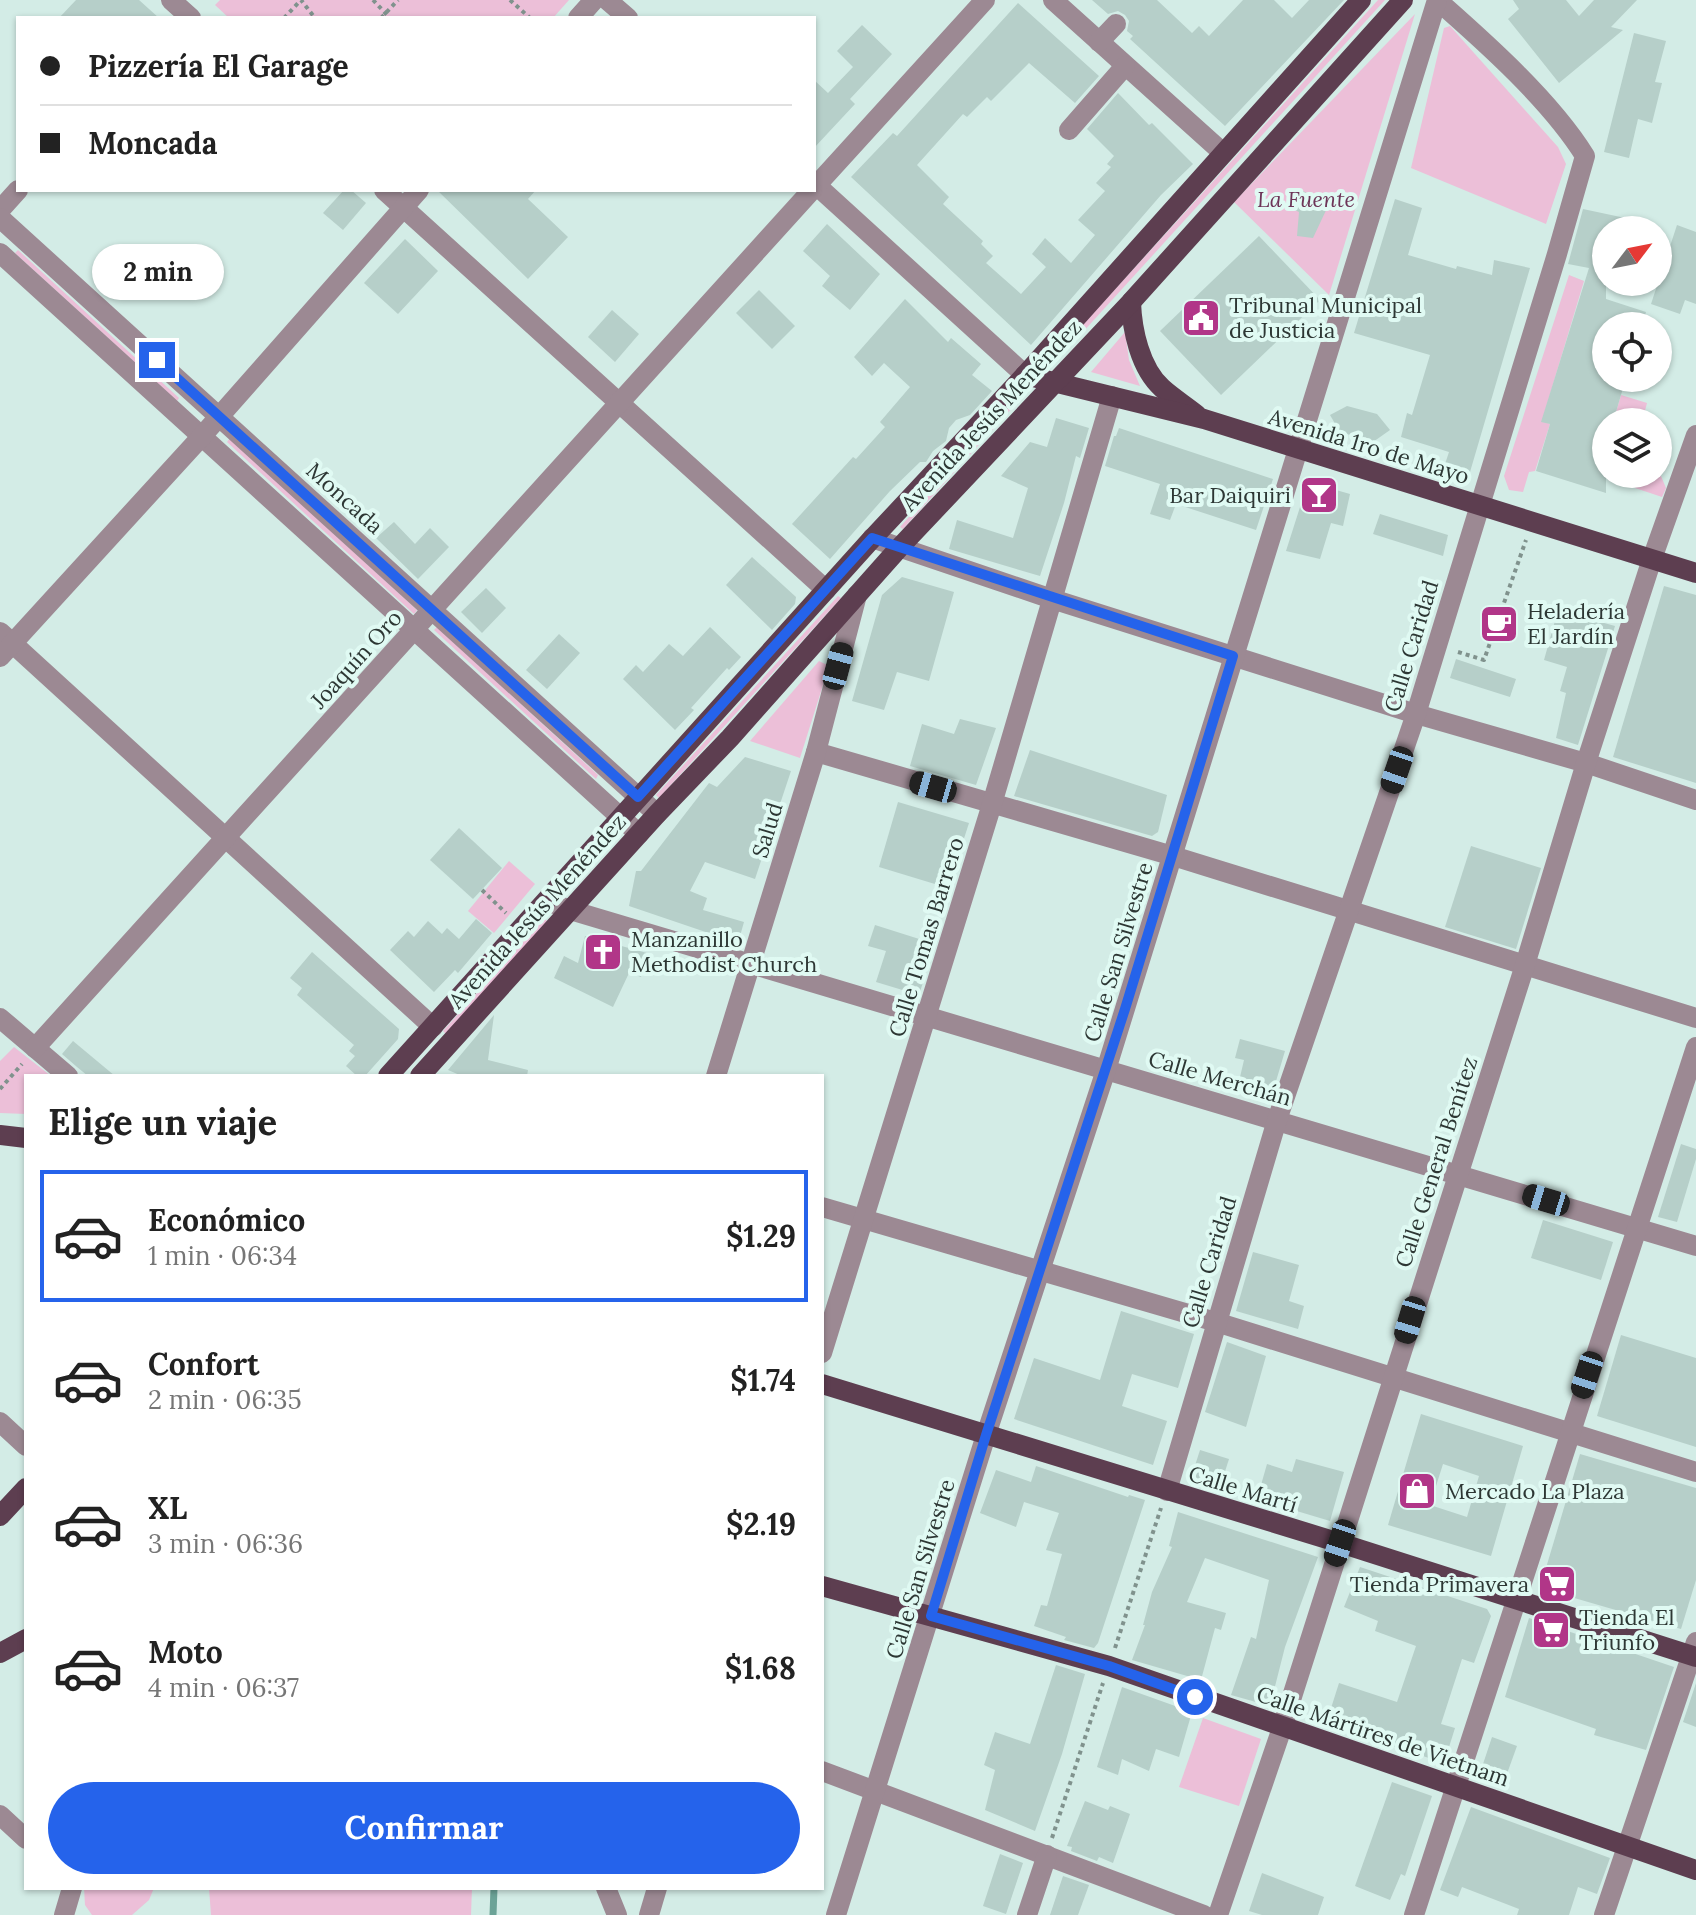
<!DOCTYPE html>
<html lang="es">
<meta charset="utf-8">
<style>
body{margin:0;font-family:Lora,serif;background:#f2f2f2;color:#222;height:100vh;display:flex;flex-direction:column;font-size:30px;white-space:nowrap}
*{box-sizing:border-box;margin:0}
p{font-size:26px;color:#767676}
.icon{flex:none;width:44px;height:44px;fill:none;stroke:currentColor;stroke-width:2;stroke-linecap:round;stroke-linejoin:round}
.map{position:relative;flex:1;overflow:hidden}
.drawer{position:absolute;left:24px;top:1074px;width:800px;height:816px;display:flex;flex-direction:column;background:#fff;border-radius:0px;box-shadow:0 2px 6px #0004}
.drawer>*{flex:none}
.hud{position:absolute;left:16px;top:16px;width:800px;height:176px;border-radius:0px;box-shadow:0 2px 6px #0004;display:grid;align-content:center;height:176px;padding:0 24px;background:#fff}
.needle{width:52px;rotate:58deg}
.tools{position:absolute;left:1592px;top:216px;display:grid;gap:16px}
.tools a{display:grid;place-items:center;width:80px;height:80px;border-radius:50%;background:#fff;box-shadow:0 2px 6px #0004;font-size:40px}
.end{position:absolute;width:36px;height:36px;margin:-18px;border:10px solid #2563eb;background:#fff;box-shadow:0 0 0 4px #fff}
.from{border-radius:50%}
.bubble{position:absolute;height:56px;border-radius:28px;background:#fff;box-shadow:0 2px 6px #0004;font-size:26px;font-weight:700;line-height:56px;text-align:center}
.car{position:absolute;width:24px;height:48px;margin:-24px -12px;border-radius:10px;box-shadow:0 0 6px 2px #0007;background:linear-gradient(#222 24%,#8ab4d8 0 40%,#222 0 76%,#8ab4d8 0 86%,#222 0)}
.hud b{display:flex;align-items:center;gap:28px;height:76px;font-size:30px}
.hud b+b{border-top:2px solid #e0e0e0}
.hud i{width:20px;height:20px;background:#222}
ul{padding:0;list-style:none}
li{display:flex;align-items:center;gap:24px;height:132px;margin:0 16px 12px;padding:0 8px;border:4px solid transparent;border-radius:0px}
li div{flex:1}
li b{display:block;font-size:30px}
li em{font-style:normal;font-weight:700}
li.on{border-color:#2563eb}
li>.icon{width:72px;height:72px;stroke-width:1.5}
h2{padding:0 24px;font-size:36px;line-height:96px}
.button{display:flex;gap:16px;margin-top:auto;padding:16px 24px}
.button a{flex:1;height:92px;border-radius:48px;background:#2563eb;color:#fff;font-size:32px;font-weight:700;line-height:92px;text-align:center}
.map>svg:first-child{display:block}
.green{fill:#ecbfd8}
.lines{fill:none;stroke-linecap:round;stroke-linejoin:round}
.stream{stroke:#6ca397;stroke-width:7}
.building{fill:#b6cfc9;fill-rule:evenodd}
.path{stroke:#80928d;stroke-width:4;stroke-dasharray:4 4;stroke-linecap:butt}
.minor{stroke:#9c8993;stroke-width:20}
.major{stroke:#5d3e50;stroke-width:20}
.route{stroke:#2563eb;stroke-width:10}
.labels{text-anchor:middle;stroke-width:8;stroke-linejoin:round;paint-order:stroke}
.park-label{font-size:22px;font-style:italic;fill:#6d3558;stroke:#e0faf3}
.poi-label{font-size:22px;fill:#2d3734;stroke:#e0faf3;text-anchor:start}
.street-label{font-size:22px;fill:#2d3734;stroke:#e0faf3}
</style>
<div class="map">
<svg width="1696" height="1915" viewBox="0 0 1696 1915">
<rect width="100%" height="100%" fill="#d3ece6"/>
<!-- green -->
<g class="green">
<path d="M220 0H569L553 18H229L215 5Z"/>
<path d="M1378 0H1385L1062 355 1059 351Z"/>
<path d="M1415 14 1329 295 1234 202Z"/>
<path d="M1450 26 1558 147 1566 164 1546 224 1411 168 1444 28Z"/>
<path d="M18 250 179 398 177 401 15 253Z"/>
<path d="M1569 275 1584 281 1542 421 1550 424 1535 471 1529 472 1523 492 1509 490 1504 476Z"/>
<path d="M1125 332 1129 360 1140 386 1091 372Z"/>
<path d="M1621 395 1647 403 1642 422H1613Z"/>
<path d="M1009 405 1012 408 903 529 900 527Z"/>
<path d="M230 438 417 610 414 614 227 442Z"/>
<path d="M1658 469 1666 488 1662 497 1635 488 1638 474H1658Z"/>
<path d="M838 596 841 598 659 798 656 795Z"/>
<path d="M437 627 598 775 596 779 434 630Z"/>
<path d="M819 661 829 666 800 758 750 741Z"/>
<path d="M509 861 535 884 494 933 468 911Z"/>
<path d="M544 918 547 921 446 1034 443 1031Z"/>
<path d="M14 1047 51 1076H26V1114L0 1113V1061Z"/>
<path d="M1203 1718 1261 1739 1239 1806 1179 1787Z"/>
<path d="M84 1888H154L149 1900 132 1915H92L85 1905Z"/>
<path d="M209 1888H472L471 1915H211Z"/>
</g>
<g class="lines">
<!-- stream -->
<path class="stream" d="M493 1915 494 1888"/>
</g>
<!-- building -->
<g class="building">
<path d="M76 0H139L159 18H59Z"/>
<path d="M1092 0H1157L1192 33 1199 26 1209 36 1243 0H1274L1292 18 1309 0H1344L1225 126 1130 39 1133 36 1127 31 1129 21 1125 15 1118 11 1108 14Z"/>
<path d="M1513 0H1566L1579 16 1594 0H1637L1611 27 1623 30 1559 83 1508 19 1519 9Z"/>
<path d="M1018 3 1099 76 1075 103 1029 63 991 101 987 97 967 117 963 114 917 165 949 197 943 204 983 241 981 244 993 256 986 263 1021 294 1046 267 1032 254 1045 238 1071 263 1095 235 1078 220 1105 191 1096 183 1111 167 1107 164 1114 156 1087 129 1118 93 1149 125 1152 123 1193 164 1161 195 1031 345 851 177 893 133 897 136Z"/>
<path d="M862 25 892 54 850 99 855 104 814 148V80L828 93 853 67 837 51Z"/>
<path d="M1634 33 1666 41 1655 82 1662 83 1652 123 1638 119 1629 158 1604 152Z"/>
<path d="M1297 188 1329 204 1313 238 1297 236 1299 212 1288 207Z"/>
<path d="M344 190H351L366 203 343 230 323 213Z"/>
<path d="M437 190H536L528 199 568 237 528 279Z"/>
<path d="M1395 199 1422 208 1408 255 1456 269 1457 266 1492 275 1494 260 1530 268 1470 472 1445 464 1449 452 1401 437 1407 413 1412 415 1430 355 1354 333Z"/>
<path d="M1583 209 1644 222V230H1606V299L1646 312 1642 326H1606V378H1626L1613 422H1606V493L1536 471 1550 424 1541 422 1589 268 1568 264Z"/>
<path d="M827 224 880 274 850 310 822 286 830 276 803 251Z"/>
<path d="M1677 225 1696 232V304L1685 300 1680 314 1651 304Z"/>
<path d="M1259 236 1320 300 1221 395 1160 331Z"/>
<path d="M405 239 438 271 398 314 364 283Z"/>
<path d="M759 290 795 326 772 349 736 313Z"/>
<path d="M905 299 948 342 951 338 981 364 972 375 992 391 970 415 956 420 949 428 946 441 933 451 926 462H920L890 491 830 559 792 524 853 457 856 459 885 427 880 422 910 387 884 363 872 376 854 357Z"/>
<path d="M612 310 639 334 615 362 588 337Z"/>
<path d="M1347 406 1377 414 1390 430 1373 442 1340 432 1330 415Z"/>
<path d="M1056 418 1089 428 1080 458 1076 456 1064 503 1040 576 949 549 957 520 1013 538 1028 488 1001 476 1030 442 1047 447Z"/>
<path d="M1119 428 1273 479 1256 530 1176 504 1170 520 1150 514 1160 484 1105 466 1114 436H1116Z"/>
<path d="M1308 482 1350 494 1343 526 1331 523 1320 559 1286 551Z"/>
<path d="M1380 514 1448 535 1443 556 1373 534Z"/>
<path d="M394 522 415 544 430 528 449 547 418 579 376 538Z"/>
<path d="M752 557 796 597 795 604 772 630 726 585Z"/>
<path d="M902 577 954 592 929 681 897 672 884 710 852 701 882 595Z"/>
<path d="M1664 586 1696 595V783L1613 757Z"/>
<path d="M486 588 506 608 482 633 461 612Z"/>
<path d="M1558 610 1615 626 1578 745 1556 738 1566 693 1560 691 1567 667 1544 660Z"/>
<path d="M710 627 741 657 729 670 727 668 691 708 694 710 675 730 623 679 636 665 643 672 669 644 683 656Z"/>
<path d="M559 634 580 653 547 689 526 670Z"/>
<path d="M1456 659 1516 679 1510 697 1450 678Z"/>
<path d="M960 719 996 728 976 785 910 766 922 724 954 734Z"/>
<path d="M1030 750 1167 795 1158 832 1152 836 1014 796Z"/>
<path d="M745 757 791 771 755 879 705 862 690 891 707 898 703 910 744 922 738 943 629 906 636 871H641L709 783 717 787Z"/>
<path d="M898 802 969 823 948 888 879 867Z"/>
<path d="M459 828 502 868 473 899 430 860Z"/>
<path d="M1471 846 1541 868 1516 949 1445 927Z"/>
<path d="M476 919 492 933 458 973 455 970 434 992 390 950 408 931 414 937 428 921 442 934 447 928 459 939Z"/>
<path d="M875 925 935 944 919 995 876 982 886 951 868 946Z"/>
<path d="M585 936 647 953 641 977 629 973 613 1007 554 978 564 956 578 963Z"/>
<path d="M312 952 399 1029 398 1039 365 1076H357L346 1066 355 1056 349 1051 354 1045 297 995 302 988 290 978Z"/>
<path d="M494 1015 488 1060 528 1070 527 1076H462L448 1070Z"/>
<path d="M1240 1039 1285 1051 1271 1098 1237 1090 1244 1060 1235 1058Z"/>
<path d="M73 1041 115 1076H88L77 1067 62 1054Z"/>
<path d="M1681 1144 1696 1149V1159L1677 1222 1658 1217Z"/>
<path d="M1543 1220 1613 1242 1601 1280 1531 1258Z"/>
<path d="M1253 1252 1299 1265 1289 1301 1304 1306 1298 1329 1236 1311Z"/>
<path d="M1121 1311 1194 1334 1178 1388 1132 1374 1122 1406 1167 1421 1153 1465 1014 1419 1034 1358 1100 1380Z"/>
<path d="M1621 1335 1696 1358V1447L1597 1416Z"/>
<path d="M1227 1342 1266 1356 1246 1427 1205 1412Z"/>
<path d="M1421 1414 1523 1446 1491 1556 1388 1525ZM1443 1464 1479 1476 1467 1517 1430 1505Z"/>
<path d="M1200 1450 1229 1459 1220 1487 1191 1478Z"/>
<path d="M1580 1454 1696 1488V1580L1681 1629 1540 1588Z"/>
<path d="M1296 1459 1344 1472 1330 1521 1257 1499 1267 1464 1292 1472Z"/>
<path d="M1036 1466 1128 1497 1129 1495 1145 1500 1098 1643 1094 1648 1064 1640 1066 1637 1034 1626 1041 1605 1047 1606 1062 1554 1046 1550 1059 1513 1024 1502 1016 1527 980 1513 996 1470 1031 1482Z"/>
<path d="M1178 1512 1318 1557 1285 1647 1270 1706 1231 1695 1251 1637 1256 1639 1269 1580 1205 1558 1187 1602 1226 1613 1221 1630 1215 1628 1201 1680 1132 1660 1145 1625H1143L1152 1592 1172 1547 1169 1546Z"/>
<path d="M1360 1567 1487 1609 1491 1616 1474 1663 1462 1659 1441 1724 1455 1728 1444 1763 1326 1724 1339 1683 1397 1702 1416 1646 1375 1631 1378 1621 1344 1607Z"/>
<path d="M1529 1618 1674 1667 1646 1750 1594 1735 1596 1729 1505 1697Z"/>
<path d="M1056 1665 1085 1674 1062 1754 1035 1831 985 1810 995 1770 984 1765 995 1732 1030 1744Z"/>
<path d="M1696 1683V1727L1683 1722Z"/>
<path d="M1122 1687 1192 1712 1179 1757 1156 1749 1149 1771 1122 1759 1118 1775 1097 1767Z"/>
<path d="M1492 1737 1517 1746 1504 1782 1480 1773Z"/>
<path d="M1392 1782 1432 1796 1405 1876 1401 1874 1390 1900 1355 1886Z"/>
<path d="M1085 1801 1108 1810 1110 1806 1130 1814 1113 1863 1099 1857 1097 1861 1071 1851 1072 1847 1067 1846Z"/>
<path d="M1471 1807 1610 1858 1597 1894 1578 1887 1569 1915H1517L1519 1909 1462 1887 1458 1897 1440 1890Z"/>
<path d="M1000 1854 1023 1863 1006 1914 983 1906Z"/>
<path d="M1262 1873 1324 1897 1318 1915H1262L1249 1911Z"/>
<path d="M1063 1876 1089 1885 1078 1915H1050Z"/>
</g>
<g class="lines">
<!-- path -->
<g class="path">
<path d="M373 0 390 18"/>
<path d="M510 0 530 18"/>
<path d="M284 18 301 0 315 18"/>
<path d="M381 18 398 0"/>
<path d="M1458 652 1484 660 1526 540"/>
<path d="M482 890 506 913"/>
<path d="M0 1089 22 1064"/>
<path d="M1115 1648 1161 1508"/>
<path d="M1052 1838 1103 1683"/>
</g>
<!-- minor -->
<g class="minor">
<path d="M171 0 191 18"/>
<path d="M607 0 628 18"/>
<path d="M1053 0 1222 152"/>
<path d="M578 18 594 0"/>
<path d="M1099 42 1116 24"/>
<path d="M1069 130 1125 66"/>
<path d="M814 183 1025 375"/>
<path d="M814 188 985 0"/>
<path d="M384 190 826 590"/>
<path d="M0 210 18 190"/>
<path d="M0 218 657 814"/>
<path d="M0 253 639 834"/>
<path d="M872 538 1052 599 1416 714 1586 763 1696 800"/>
<path d="M0 632 433 1027"/>
<path d="M0 657 202 436 419 190"/>
<path d="M816 752 1173 856 1696 1018"/>
<path d="M547 901 570 910 1696 1246"/>
<path d="M0 1018 68 1076"/>
<path d="M35 1048 812 190"/>
<path d="M716 1076 816 752 857 595"/>
<path d="M822 1207 1216 1322 1696 1472"/>
<path d="M822 1353 992 804 1112 396"/>
<path d="M0 1422 26 1446"/>
<path d="M1167 1491 1277 1120 1416 714 1557 254 1585 156C1551 101 1486 43 1437 0"/>
<path d="M822 1771 1204 1915"/>
<path d="M0 1815 26 1839"/>
<path d="M606 1888 617 1915"/>
<path d="M64 1915 72 1888"/>
<path d="M649 1915 657 1888"/>
<path d="M836 1915 986 1435 1106 1070 1437 0"/>
<path d="M1027 1915 1047 1855"/>
<path d="M1218 1915 1282 1728 1525 965 1586 763 1652 559 1696 435"/>
<path d="M1414 1915 1696 1047"/>
<path d="M1604 1915 1696 1642"/>
</g>
<!-- major -->
<g class="major">
<path d="M1131 302C1132 330 1140 368 1162 388 1173 398 1186 406 1197 415"/>
<path d="M1025 375 1204 419 1696 573"/>
<path d="M388 1076 869 542 1025 375 1361 0"/>
<path d="M420 1076 657 814 730 738 899 548 1131 302 1403 0"/>
<path d="M0 1135 26 1138"/>
<path d="M822 1384 1340 1543 1696 1657"/>
<path d="M0 1516 26 1488"/>
<path d="M822 1586 1109 1666 1696 1870"/>
<path d="M0 1653 26 1639"/>
</g>
</g>
<g class="lines">
<!-- route -->
<path class="route" d="M157 360 638 797 872 538 1233 656 1125 1009 986 1435 931 1616 1109 1666 1195 1697"/>
</g>
<!-- icons -->
<defs>
<symbol id="civic-square" viewBox="-11 -11 22 22"><rect x="-9" y="-9" width="18" height="18" rx="4" fill="#b13688" stroke="#e0faf3"/><path d="M-.6-6.5H3V-4.5H.6V-3L4-1V1h2V6H-6V1h2V-1L-.6-3ZM-1.2 2.5V6h2.4V2.5Z" fill="#fff"/></symbol>
<symbol id="bar-square" viewBox="-11 -11 22 22"><rect x="-9" y="-9" width="18" height="18" rx="4" fill="#b13688" stroke="#e0faf3"/><path d="M-6-5H6L.8 .8V4.5H3.5V6h-7V4.5H-.8V.8Z" fill="#fff"/></symbol>
<symbol id="cafe-square" viewBox="-11 -11 22 22"><rect x="-9" y="-9" width="18" height="18" rx="4" fill="#b13688" stroke="#e0faf3"/><path d="M-5.5-4.5H6V0H3Q3 3.5 0 3.5H-2.5Q-5.5 3.5-5.5 0ZM3-3.2v2h1.7v-2ZM-6 4.5H4V6H-6Z" fill="#fff"/></symbol>
<symbol id="church-square" viewBox="-11 -11 22 22"><rect x="-9" y="-9" width="18" height="18" rx="4" fill="#b13688" stroke="#e0faf3"/><path d="M-1.2-6h2.4v3.5h3.3v2.4h-3.3V6h-2.4V-.1h-3.3v-2.4h3.3Z" fill="#fff"/></symbol>
<symbol id="shop-square" viewBox="-11 -11 22 22"><rect x="-9" y="-9" width="18" height="18" rx="4" fill="#b13688" stroke="#e0faf3"/><path d="M-5-2.5h2.3a2.7 3.5 0 0 1 5.4 0H5L5.5 6h-11ZM-1.5-2.5h3a1.5 2.3 0 0 0-3 0Z" fill="#fff"/></symbol>
<symbol id="supermarket-square" viewBox="-11 -11 22 22"><rect x="-9" y="-9" width="18" height="18" rx="4" fill="#b13688" stroke="#e0faf3"/><path d="M-6-5.5h2.5l.6 2H6L4.5 2H-2.5L-4.4-4H-6ZM-1.5 3.2a1.3 1.3 0 1 0 .1 0ZM3 3.2a1.3 1.3 0 1 0 .1 0Z" fill="#fff"/></symbol>
</defs>
<g fill-rule="evenodd">
<use href="#civic-square" x="1179" y="296" width="44" height="44"/>
<use href="#bar-square" x="1297" y="473" width="44" height="44"/>
<use href="#cafe-square" x="1477" y="602" width="44" height="44"/>
<use href="#church-square" x="581" y="930" width="44" height="44"/>
<use href="#shop-square" x="1395" y="1469" width="44" height="44"/>
<use href="#supermarket-square" x="1535" y="1562" width="44" height="44"/>
<use href="#supermarket-square" x="1529" y="1608" width="44" height="44"/>
</g>
<g class="labels">
<!-- park labels -->
<g class="park-label">
<text x="1306" y="207">La Fuente</text>
</g>
<!-- poi labels -->
<g class="poi-label">
<text x="1229" y="313">Tribunal Municipal<tspan x="1229" dy="25">de Justicia</tspan></text>
<text x="1291" y="503" text-anchor="end">Bar Daiquiri</text>
<text x="1527" y="619">Heladería<tspan x="1527" dy="25">El Jardín</tspan></text>
<text x="631" y="947">Manzanillo<tspan x="631" dy="25">Methodist Church</tspan></text>
<text x="1445" y="1499">Mercado La Plaza</text>
<text x="1529" y="1592" text-anchor="end">Tienda Primavera</text>
<text x="1579" y="1625">Tienda El<tspan x="1579" dy="25">Triunfo</tspan></text>
</g>
<!-- street labels -->
<g class="street-label">
<text transform="translate(991 415) rotate(-47)" y="8">Avenida Jesús Menéndez</text>
<text transform="translate(1369 446) rotate(17)" y="8">Avenida 1ro de Mayo</text>
<text transform="translate(345 498) rotate(42)" y="8">Moncada</text>
<text transform="translate(1411 646) rotate(-73)" y="8">Calle Caridad</text>
<text transform="translate(356 659) rotate(-48)" y="8">Joaquín Oro</text>
<text transform="translate(767 830) rotate(-73)" y="8">Salud</text>
<text transform="translate(537 911) rotate(-48)" y="8">Avenida Jesús Menéndez</text>
<text transform="translate(926 937) rotate(-73)" y="8">Calle Tomas Barrero</text>
<text transform="translate(1118 952) rotate(-73)" y="8">Calle San Silvestre</text>
<text transform="translate(1220 1078) rotate(16)" y="8">Calle Merchán</text>
<text transform="translate(1436 1162) rotate(-72)" y="8">Calle General Benítez</text>
<text transform="translate(1209 1262) rotate(-73)" y="8">Calle Caridad</text>
<text transform="translate(1243 1489) rotate(17)" y="8">Calle Martí</text>
<text transform="translate(920 1569) rotate(-73)" y="8">Calle San Silvestre</text>
<text transform="translate(1383 1736) rotate(19)" y="8">Calle Mártires de Vietnam</text>
</g>
</g>
</svg>
<div class="tools">
<a><svg class="needle" viewBox="-14 -14 28 28"><path d="M0-13l5 13h-10z" fill="#e53935"/><path d="M0 13l5-13h-10z" fill="#767676"/></svg></a>
<a><svg class="icon" aria-label="locate" viewBox="0 0 24 24"><circle cx="12" cy="12" r="6"/><path d="M12 2v4M12 18v4M2 12h4M18 12h4"/></svg></a>
<a><svg class="icon" aria-label="layers" viewBox="0 0 24 24"><path d="M12 4l9 5-9 5-9-5zM3 14l9 5 9-5"/></svg></a>
</div>
<i class="end from" style="left:1195px;top:1697px"></i>
<i class="end" style="left:157px;top:360px"></i>
<div class="bubble" style="left:92px;top:244px;width:132px">2 min</div>
<i class="car" style="left:838px;top:666px;rotate:15deg"></i>
<i class="car" style="left:1397px;top:770px;rotate:199deg"></i>
<i class="car" style="left:933px;top:787px;rotate:286deg"></i>
<i class="car" style="left:1546px;top:1200px;rotate:287deg"></i>
<i class="car" style="left:1410px;top:1320px;rotate:197deg"></i>
<i class="car" style="left:1587px;top:1375px;rotate:198deg"></i>
<i class="car" style="left:1340px;top:1543px;rotate:198deg"></i>
<div class="hud">
<b><i class="from"></i>Pizzería El Garage</b>
<b><i></i>Moncada</b>
</div>
<section class="drawer">
<h2>Elige un viaje</h2>
<ul>
<li class="on"><svg class="icon" aria-label="car" viewBox="0 0 24 24"><path d="M5 17H2v-5l4-1 3-4h7l3 4 3 1v5h-3M9 17h6M6 11h13"/><circle cx="7" cy="17" r="2"/><circle cx="17" cy="17" r="2"/></svg><div><b>Económico</b><p>1 min · 06:34</p></div><em>$1.29</em></li>
<li><svg class="icon" aria-label="car" viewBox="0 0 24 24"><path d="M5 17H2v-5l4-1 3-4h7l3 4 3 1v5h-3M9 17h6M6 11h13"/><circle cx="7" cy="17" r="2"/><circle cx="17" cy="17" r="2"/></svg><div><b>Confort</b><p>2 min · 06:35</p></div><em>$1.74</em></li>
<li><svg class="icon" aria-label="car" viewBox="0 0 24 24"><path d="M5 17H2v-5l4-1 3-4h7l3 4 3 1v5h-3M9 17h6M6 11h13"/><circle cx="7" cy="17" r="2"/><circle cx="17" cy="17" r="2"/></svg><div><b>XL</b><p>3 min · 06:36</p></div><em>$2.19</em></li>
<li><svg class="icon" aria-label="car" viewBox="0 0 24 24"><path d="M5 17H2v-5l4-1 3-4h7l3 4 3 1v5h-3M9 17h6M6 11h13"/><circle cx="7" cy="17" r="2"/><circle cx="17" cy="17" r="2"/></svg><div><b>Moto</b><p>4 min · 06:37</p></div><em>$1.68</em></li>
</ul>
<div class="button"><a>Confirmar</a></div>
</section>
</div>
